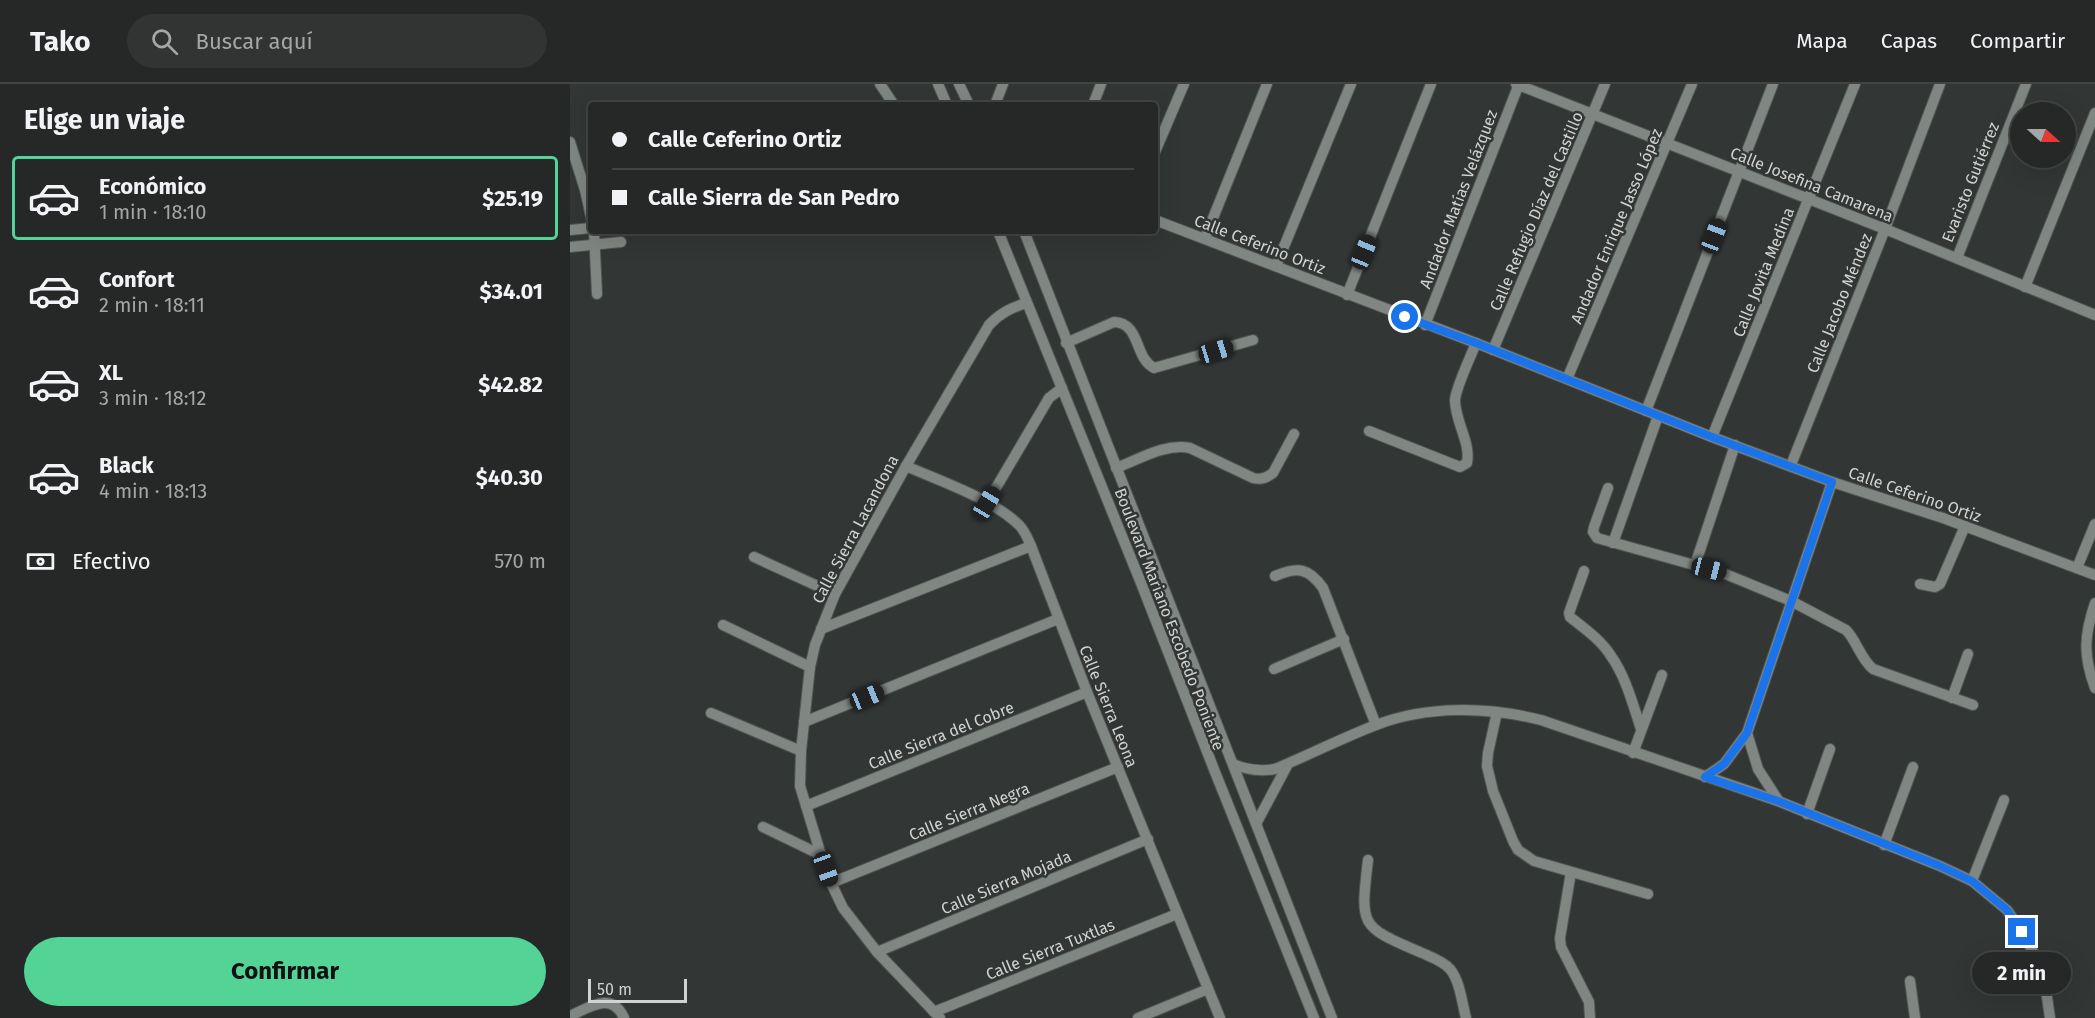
<!DOCTYPE html>
<html lang="es">
<meta charset="utf-8">
<style>
body{margin:0;font-family:"Fira Sans",sans-serif;background:#323433;color:#f1f3f6;height:100vh;display:flex;flex-direction:column;font-size:22px;white-space:nowrap}
*{box-sizing:border-box;margin:0}
p{font-size:20px;color:#a4a6a7}
.icon{flex:none;width:33px;height:33px;fill:none;stroke:currentColor;stroke-width:2;stroke-linecap:round;stroke-linejoin:round}
.map{position:relative;flex:1;overflow:hidden}
.side{display:flex;flex-direction:column;background:#262827;width:570px}
.side>*{flex:none}
.banner{position:absolute;left:18px;top:18px;width:570px;height:132px;border-radius:6px;box-shadow:0 6px 24px #0002,0 0 0 2px #424444;display:grid;align-content:center;height:132px;padding:0 24px;background:#262827}
.needle{width:39px;rotate:111deg}
.fabs{position:absolute;left:1440px;top:18px;display:grid;gap:12px}
.fabs a{display:grid;place-items:center;width:66px;height:66px;border-radius:50%;background:#262827;box-shadow:0 6px 24px #0002,0 0 0 2px #424444;font-size:30px}
.scale{position:absolute;left:18px;bottom:15px;width:99px;box-sizing:border-box;padding-left:6px;border:3px solid #d0d3d1;border-top:0;font-size:16px;line-height:21px;white-space:nowrap;color:#d0d3d1;-webkit-text-stroke:4px #323634;paint-order:stroke}
.end{position:absolute;width:27px;height:27px;margin:-14px;border:8px solid #1a73e8;background:#fff;box-shadow:0 0 0 3px #fff}
.from{border-radius:50%}
.bubble{position:absolute;height:42px;border-radius:21px;background:#262827;box-shadow:0 6px 24px #0002,0 0 0 2px #424444;font-size:20px;font-weight:700;line-height:42px;text-align:center}
.car{position:absolute;width:18px;height:36px;margin:-18px -9px;border-radius:8px;box-shadow:0 0 4px 2px #0007;background:linear-gradient(#222 24%,#8ab4d8 0 40%,#222 0 76%,#8ab4d8 0 86%,#222 0)}
.banner b{display:flex;align-items:center;gap:21px;height:57px;font-size:22px}
.banner b+b{border-top:2px solid #424444}
.banner i{width:15px;height:15px;background:#f1f3f6}
ul{padding:0;list-style:none}
li{display:flex;align-items:center;gap:18px;height:84px;margin:0 12px 9px;padding:0 12px;border:3px solid transparent;border-radius:6px}
li div{flex:1}
li b{display:block;font-size:22px}
li em{font-style:normal;font-weight:700}
li.active{border-color:#53d396}
li>.icon{width:54px;height:54px;stroke-width:1.5}
h2{padding:0 24px;font-size:27px;line-height:72px}
.pay{display:flex;align-items:center;gap:15px;height:66px;padding:0 24px;font-size:22px}
.pay p{margin-inline-start:auto}
.cta{display:flex;gap:12px;margin-top:auto;padding:12px 24px}
.cta a{flex:1;height:69px;border-radius:36px;background:#53d396;color:#111;font-size:24px;font-weight:700;line-height:69px;text-align:center}
header{display:flex;align-items:center;gap:36px;box-sizing:border-box;height:84px;padding:0 30px;background:#262827;border-bottom:2px solid #424444}
header strong{font-size:28px}
nav{display:flex;gap:33px;margin-inline-start:auto;font-size:21px}
.search{width:420px;height:54px;background:#323433;display:flex;align-items:center;gap:15px;box-sizing:border-box;padding:0 21px;border-radius:33px;color:#a4a6a7;font-size:22px}
main{display:flex;flex:1;min-height:0}
.map>svg:first-child{display:block}
.lines{fill:none;stroke-linecap:round;stroke-linejoin:round}
.minor-casing{stroke:#505452;stroke-width:12}
.minor{stroke:#808682;stroke-width:10}
.route{stroke:#1a73e8;stroke-width:8}
.labels{text-anchor:middle;stroke-width:5;stroke-linejoin:round;paint-order:stroke}
.street-label{font-size:16px;fill:#d0d3d1;stroke:#323634}
</style>
<header>
<strong>Tako</strong>
<div class="search"><svg class="icon" aria-label="search" viewBox="0 0 24 24"><circle cx="10" cy="10" r="6"/><path d="M15 15l6 6"/></svg>Buscar aquí</div>
<nav><a>Mapa</a><a>Capas</a><a>Compartir</a></nav>
</header>
<main>
<section class="side">
<h2>Elige un viaje</h2>
<ul>
<li class="active"><svg class="icon" aria-label="car" viewBox="0 0 24 24"><path d="M5 17H2v-5l4-1 3-4h7l3 4 3 1v5h-3M9 17h6M6 11h13"/><circle cx="7" cy="17" r="2"/><circle cx="17" cy="17" r="2"/></svg><div><b>Económico</b><p>1 min · 18:10</p></div><em>$25.19</em></li>
<li><svg class="icon" aria-label="car" viewBox="0 0 24 24"><path d="M5 17H2v-5l4-1 3-4h7l3 4 3 1v5h-3M9 17h6M6 11h13"/><circle cx="7" cy="17" r="2"/><circle cx="17" cy="17" r="2"/></svg><div><b>Confort</b><p>2 min · 18:11</p></div><em>$34.01</em></li>
<li><svg class="icon" aria-label="car" viewBox="0 0 24 24"><path d="M5 17H2v-5l4-1 3-4h7l3 4 3 1v5h-3M9 17h6M6 11h13"/><circle cx="7" cy="17" r="2"/><circle cx="17" cy="17" r="2"/></svg><div><b>XL</b><p>3 min · 18:12</p></div><em>$42.82</em></li>
<li><svg class="icon" aria-label="car" viewBox="0 0 24 24"><path d="M5 17H2v-5l4-1 3-4h7l3 4 3 1v5h-3M9 17h6M6 11h13"/><circle cx="7" cy="17" r="2"/><circle cx="17" cy="17" r="2"/></svg><div><b>Black</b><p>4 min · 18:13</p></div><em>$40.30</em></li>
</ul>
<div class="pay"><svg class="icon" aria-label="cash" viewBox="0 0 24 24"><path d="M3 7h18v10H3z"/><circle cx="12" cy="12" r="2"/></svg>Efectivo<p>570 m</p></div>
<div class="cta"><a>Confirmar</a></div>
</section>
<div class="map">
<svg width="1525" height="934" viewBox="0 0 1525 934">
<rect width="100%" height="100%" fill="#323634"/>
<g class="lines">
<defs>
<g id="minor">
<path d="M310 0 324 21"/>
<path d="M368 0 377 21"/>
<path d="M389 0 399 21"/>
<path d="M946 0 1315 145 1525 231"/>
<path d="M425 21 433 0"/>
<path d="M523 21 531 0"/>
<path d="M0 58 15 106 21 133"/>
<path d="M585 68 614 0"/>
<path d="M585 136 906 259 1142 353 1262 398 1373 434 1525 491"/>
<path d="M0 146 21 144"/>
<path d="M24 147 27 210"/>
<path d="M428 147 571 499 645 688 744 934"/>
<path d="M454 147 762 934"/>
<path d="M635 154 697 0"/>
<path d="M0 163 51 158"/>
<path d="M1387 174 1456 0"/>
<path d="M706 182 781 0"/>
<path d="M1455 203 1525 29"/>
<path d="M777 211 861 0"/>
<path d="M855 241 949 0"/>
<path d="M496 259 544 238C571 239 564 274 584 284L683 256"/>
<path d="M923 266 1035 0"/>
<path d="M997 295 1122 0"/>
<path d="M1076 327 1203 0"/>
<path d="M799 347 890 383 897 379C901 358 885 338 885 316 886 303 901 272 906 259"/>
<path d="M1142 353 1285 0"/>
<path d="M1221 381 1315 145 1370 0"/>
<path d="M336 382C372 398 421 414 449 441 455 447 458 455 461 462L517 608 650 934"/>
<path d="M546 384C570 375 595 359 620 364L683 394C691 396 696 394 703 389L724 350"/>
<path d="M1038 404 1024 443 1023 448 1027 454 1153 489 1221 517 1276 546C1287 557 1290 574 1303 585L1403 621"/>
<path d="M417 419 479 314 492 304"/>
<path d="M1043 459 1088 332"/>
<path d="M184 473 265 510"/>
<path d="M1125 481 1165 361"/>
<path d="M1507 484 1525 440"/>
<path d="M1014 487 999 529 1000 533C1015 545 1031 556 1041 572 1056 593 1063 621 1071 645"/>
<path d="M705 492C727 483 738 483 753 504L806 641"/>
<path d="M1350 500 1365 503 1370 500 1395 442"/>
<path d="M1525 519C1514 552 1513 571 1525 604"/>
<path d="M153 541 240 583"/>
<path d="M251 545 461 462"/>
<path d="M704 585 774 555"/>
<path d="M1382 614 1398 570"/>
<path d="M927 628 918 669 917 682 923 707 943 757 948 766 964 777 1078 810"/>
<path d="M141 629 231 667"/>
<path d="M234 638 488 535"/>
<path d="M1177 649 1188 685 1208 716"/>
<path d="M1063 669 1092 591"/>
<path d="M663 680C677 686 689 688 705 685 739 671 772 654 806 641 858 621 918 623 971 636L1208 717 1370 782 1402 797 1437 826 1452 848 1466 873 1475 899 1480 934"/>
<path d="M1135 693 1154 680 1177 649 1262 398"/>
<path d="M236 722 517 608"/>
<path d="M1237 730 1260 665"/>
<path d="M686 740 718 680"/>
<path d="M193 743 251 771"/>
<path d="M1314 761 1343 683"/>
<path d="M798 776C790 844 790 842 852 869 861 873 873 877 880 885 890 897 892 919 896 934"/>
<path d="M1001 788 990 854 991 863 1019 918 1020 934"/>
<path d="M1402 797 1434 716"/>
<path d="M261 799 548 683"/>
<path d="M307 868 578 755"/>
<path d="M1340 897 1345 934"/>
<path d="M364 928 607 830"/>
<path d="M0 932C20 923 42 907 54 934"/>
<path d="M370 934 307 868 273 824 261 799 251 771 230 702 231 667 240 583 245 561 265 510 336 382 419 241C430 229 441 224 456 219"/>
<path d="M568 934 638 905"/>
</g>
</defs>
<!-- minor casing -->
<use href="#minor" class="minor-casing"/>
<!-- minor -->
<use href="#minor" class="minor"/>
</g>
<g class="lines">
<!-- route -->
<path class="route" d="M835 233 906 259 1142 353 1262 398 1177 649 1154 680 1135 693 1208 717 1370 782 1402 797 1437 826 1452 848"/>
</g>
<g class="labels">
<!-- street labels -->
<g class="street-label">
<text transform="translate(1400 98) rotate(-68)" y="6">Evaristo Gutiérrez</text>
<text transform="translate(1242 100) rotate(22)" y="6">Calle Josefina Camarena</text>
<text transform="translate(888 115) rotate(-69)" y="6">Andador Matías Velázquez</text>
<text transform="translate(966 127) rotate(-67)" y="6">Calle Refugio Díaz del Castillo</text>
<text transform="translate(1046 142) rotate(-67)" y="6">Andador Enrique Jasso López</text>
<text transform="translate(690 160) rotate(21)" y="6">Calle Ceferino Ortiz</text>
<text transform="translate(1193 188) rotate(-68)" y="6">Calle Jovita Medina</text>
<text transform="translate(1269 219) rotate(-68)" y="6">Calle Jacobo Méndez</text>
<text transform="translate(1345 410) rotate(19)" y="6">Calle Ceferino Ortiz</text>
<text transform="translate(285 445) rotate(-62)" y="6">Calle Sierra Lacandona</text>
<text transform="translate(600 535) rotate(69)" y="6">Boulevard Mariano Escobedo Poniente</text>
<text transform="translate(539 622) rotate(68)" y="6">Calle Sierra Leona</text>
<text transform="translate(371 651) rotate(-22)" y="6">Calle Sierra del Cobre</text>
<text transform="translate(399 727) rotate(-22)" y="6">Calle Sierra Negra</text>
<text transform="translate(436 798) rotate(-23)" y="6">Calle Sierra Mojada</text>
<text transform="translate(480 865) rotate(-22)" y="6">Calle Sierra Tuxtlas</text>
</g>
</g>
</svg>
<div class="fabs">
<a><svg class="needle" viewBox="-14 -14 28 28"><path d="M0-13l5 13h-10z" fill="#e53935"/><path d="M0 13l5-13h-10z" fill="#a4a6a7"/></svg></a>
</div>
<div class="scale">50 m</div>
<i class="end from" style="left:835px;top:233px"></i>
<i class="end" style="left:1452px;top:848px"></i>
<div class="bubble" style="left:1402px;top:868px;width:99px">2 min</div>
<i class="car" style="left:1144px;top:152px;rotate:21deg"></i>
<i class="car" style="left:794px;top:168px;rotate:22deg"></i>
<i class="car" style="left:646px;top:267px;rotate:73deg"></i>
<i class="car" style="left:417px;top:419px;rotate:31deg"></i>
<i class="car" style="left:1139px;top:485px;rotate:104deg"></i>
<i class="car" style="left:297px;top:613px;rotate:68deg"></i>
<i class="car" style="left:256px;top:785px;rotate:160deg"></i>
<div class="banner">
<b><i class="from"></i>Calle Ceferino Ortiz</b>
<b><i></i>Calle Sierra de San Pedro</b>
</div>
</div>
</main>
